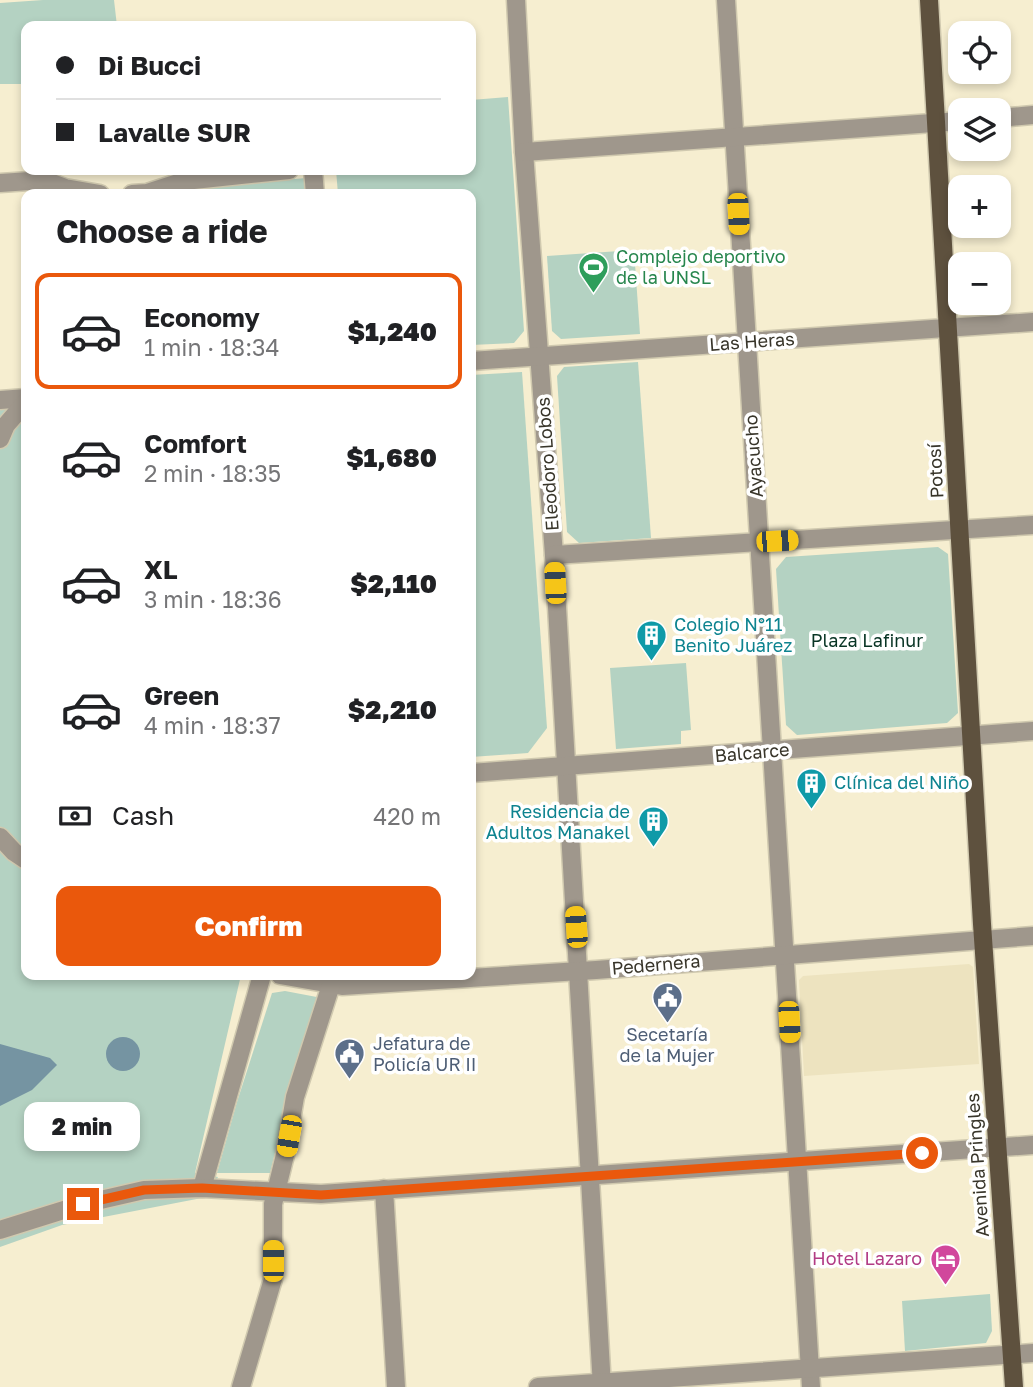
<!DOCTYPE html>
<meta charset="utf-8">
<style>
body{margin:0;font-family:"Golos Text",sans-serif;background:#f6f6f6;color:#202124;height:100vh;display:flex;flex-direction:column;font-size:26px;white-space:nowrap}
*{box-sizing:border-box;margin:0}
p{font-size:23px;color:#757577}
.icon{flex:none;width:38px;height:38px;fill:none;stroke:currentColor;stroke-width:2;stroke-linecap:round;stroke-linejoin:round}
.map{position:relative;flex:1;overflow:hidden}
.panel{position:absolute;left:21px;top:189px;width:455px;height:791px;display:flex;flex-direction:column;background:#fff;border-radius:14px;box-shadow:0 4px 10px #0003}
.panel>*{flex:none}
.banner{position:absolute;left:21px;top:21px;width:455px;height:154px;border-radius:14px;box-shadow:0 4px 10px #0003;display:grid;align-content:center;height:154px;padding:0 35px;background:#fff}
.buttons{position:absolute;left:948px;top:21px;display:grid;gap:14px}
.buttons a{display:grid;place-items:center;width:63px;height:63px;border-radius:14px;background:#fff;box-shadow:0 4px 10px #0003;font-size:35px}
.end{position:absolute;width:32px;height:32px;margin:-16px;border:9px solid #ea580c;background:#fff;box-shadow:0 0 0 4px #fff}
.from{border-radius:50%}
.bubble{position:absolute;height:49px;border-radius:14px;background:#fff;box-shadow:0 4px 10px #0003;font-size:23px;font-weight:800;line-height:49px;text-align:center}
.car{position:absolute;width:21px;height:42px;margin:-21px -10px;border-radius:9px;box-shadow:0 0 5px 2px #0007;background:linear-gradient(#f5c518 24%,#345 0 40%,#f5c518 0 76%,#345 0 86%,#f5c518 0)}
.banner b{display:flex;align-items:center;gap:24px;height:66px;font-size:26px}
.banner b+b{border-top:2px solid #e0e0e0}
.banner i{width:18px;height:18px;background:#202124}
ul{padding:0;list-style:none}
li{display:flex;align-items:center;gap:21px;height:116px;margin:0 14px 10px;padding:0 21px;border:4px solid transparent;border-radius:14px}
li div{flex:1}
li b{display:block;font-size:26px}
li em{font-style:normal;font-weight:800}
li.on{border-color:#ea580c}
li>.icon{width:63px;height:63px;stroke-width:1.5}
h2{padding:0 35px;font-size:32px;line-height:84px}
.pay{display:flex;align-items:center;gap:18px;height:77px;padding:0 35px;font-size:26px}
.pay p{margin-inline-start:auto}
.primary-button{display:flex;gap:14px;margin-top:auto;padding:14px 35px}
.primary-button a{flex:1;height:80px;border-radius:14px;background:#ea580c;color:#fff;font-size:28px;font-weight:800;line-height:80px;text-align:center}
.map>svg:first-child{display:block}
.built{fill:#ede3bf}
.green{fill:#b4d2c2}
.water{fill:#7594a2}
.lines{fill:none;stroke-linecap:round;stroke-linejoin:round}
.minor-casing{stroke:#d0c9af;stroke-width:21}
.major-casing{stroke:#d0c9af;stroke-width:21}
.minor{stroke:#9f978c;stroke-width:18}
.major{stroke:#5e513e;stroke-width:18}
.route{stroke:#ea580c;stroke-width:9}
.labels{text-anchor:middle;stroke-width:7;stroke-linejoin:round;paint-order:stroke}
.leisure-label{font-size:18px;fill:#27864d;stroke:#fff;text-anchor:start}
.street-label{font-size:18px;fill:#38352a;stroke:#fff}
.culture-label{font-size:18px;fill:#0d838f;stroke:#fff;text-anchor:start}
.park-label{font-size:18px;fill:#083424;stroke:#fff}
.service-label{font-size:18px;fill:#4e5e75;stroke:#fff}
.hotel-label{font-size:18px;fill:#b23c85;stroke:#fff;text-anchor:end}
</style>
<div class="map">
<svg width="1033" height="1387" viewBox="0 0 1033 1387">
<rect width="100%" height="100%" fill="#f6eed0"/>
<!-- built -->
<path class="built" d="M969 964 973 967 979 1064 804 1076 799 980 803 976Z"/>
<!-- green -->
<g class="green">
<path d="M43 0H114L117 26H26V84H0V3Z"/>
<path d="M508 97 524 331 514 343 471 345V194H338L336 170H471V100Z"/>
<path d="M307 178 308 194H172L203 186Z"/>
<path d="M634 250 640 334 561 339 552 331 547 256Z"/>
<path d="M638 362 651 538 579 543 567 532 557 376 564 367Z"/>
<path d="M522 372 547 728 528 753 471 757V375Z"/>
<path d="M26 405V975H241L195 1173 218 1177 207 1197 62 1225 0 1247V407Z"/>
<path d="M938 547 948 554 958 713 947 723 797 735 786 725 776 569 786 557Z"/>
<path d="M686 663 691 730 681 731V744L616 749 610 668Z"/>
<path d="M285 991 322 998 290 1093 270 1173H217L237 1102 272 993Z"/>
<path d="M990 1294 992 1331 986 1343 905 1351 902 1301Z"/>
</g>
<!-- water -->
<g class="water">
<circle cx="123" cy="1054" r="17"/>
<path d="M0 1044 50 1058 57 1065 32 1090 0 1106Z"/>
</g>
<g class="lines">
<defs>
<g id="minor">
<path d="M516 0 524 152 554 555 602 1387"/>
<path d="M726 0 811 1387"/>
<path d="M999 118 1033 115"/>
<path d="M524 152 961 121"/>
<path d="M313 170 315 194"/>
<path d="M0 183 44 180 65 188 100 194"/>
<path d="M132 194 147 193 184 181 289 170"/>
<path d="M471 361 1033 322"/>
<path d="M0 400 26 398"/>
<path d="M0 439 6 425 26 402"/>
<path d="M554 555 1033 525"/>
<path d="M471 773 1033 731"/>
<path d="M0 837 14 852 26 860"/>
<path d="M280 975 342 986 596 970 1033 936"/>
<path d="M202 1188 262 975"/>
<path d="M384 1189 396 1387"/>
<path d="M0 1230 83 1204 144 1190 202 1188 321 1194 1033 1145"/>
<path d="M241 1387 273 1279V1204L285 1155 295 1097 331 985"/>
<path d="M538 1387 1033 1353"/>
</g>
<path id="major" d="M929 0 982 924 1014 1387"/>
</defs>
<!-- minor casing -->
<use href="#minor" class="minor-casing"/>
<!-- major casing -->
<use href="#major" class="major-casing"/>
<!-- minor -->
<use href="#minor" class="minor"/>
<!-- major -->
<use href="#major" class="major"/>
</g>
<g class="lines">
<!-- route -->
<path class="route" d="M83 1204 144 1190 202 1188 321 1195 922 1153"/>
</g>
<!-- icons -->
<defs>
<symbol id="stadium-pin" viewBox="-11 -11 22 30"><path d="M0 17L-7.5 6A9.5 9.5 0 1 1 7.5 6Z" fill="#2e9e5b" stroke="#fff"/><path d="M0-5a6.5 5 0 1 0 0 10a6.5 5 0 1 0 0-10ZM-3.5-1.8h7v3.6h-7Z" fill="#fff"/></symbol>
<symbol id="building-pin" viewBox="-11 -11 22 30"><path d="M0 17L-7.5 6A9.5 9.5 0 1 1 7.5 6Z" fill="#0f9aa8" stroke="#fff"/><path d="M-4-6H4V6H1V3H-1V6H-4ZM-2.5-4.3h1.7v1.8h-1.7ZM.8-4.3h1.7v1.8H.8ZM-2.5-1h1.7V.8h-1.7ZM.8-1h1.7V.8H.8Z" fill="#fff"/></symbol>
<symbol id="civic-pin" viewBox="-11 -11 22 30"><path d="M0 17L-7.5 6A9.5 9.5 0 1 1 7.5 6Z" fill="#5c6f8a" stroke="#fff"/><path d="M-.6-6.5H3V-4.5H.6V-3L4-1V1h2V6H-6V1h2V-1L-.6-3ZM-1.2 2.5V6h2.4V2.5Z" fill="#fff"/></symbol>
<symbol id="hotel-pin" viewBox="-11 -11 22 30"><path d="M0 17L-7.5 6A9.5 9.5 0 1 1 7.5 6Z" fill="#d1479c" stroke="#fff"/><path d="M-6-4.5h1.5V1H6V5H4.5V3h-9V5H-6ZM-4 0a1.8 1.8 0 1 1 3.6 0ZM.5 0V-2.5h3Q6-2.5 6 0Z" fill="#fff"/></symbol>
</defs>
<g fill-rule="evenodd">
<use href="#stadium-pin" x="576" y="250" width="35" height="47"/>
<use href="#building-pin" x="634" y="618" width="35" height="47"/>
<use href="#building-pin" x="794" y="766" width="35" height="47"/>
<use href="#building-pin" x="636" y="804" width="35" height="47"/>
<use href="#civic-pin" x="650" y="980" width="35" height="47"/>
<use href="#civic-pin" x="332" y="1036" width="35" height="47"/>
<use href="#hotel-pin" x="928" y="1242" width="35" height="47"/>
</g>
<g class="labels">
<!-- leisure labels -->
<g class="leisure-label">
<text x="616" y="263">Complejo deportivo<tspan x="616" dy="21">de la UNSL</tspan></text>
</g>
<!-- street labels -->
<g class="street-label">
<text transform="translate(752 342) rotate(-4)" y="6">Las Heras</text>
<text transform="translate(754 456) rotate(-94)" y="6">Ayacucho</text>
<text transform="translate(548 464) rotate(-94)" y="6">Eleodoro Lobos</text>
<text transform="translate(936 471) rotate(-93)" y="6">Potosí</text>
<text transform="translate(752 753) rotate(-5)" y="6">Balcarce</text>
<text transform="translate(656 965) rotate(-5)" y="6">Pedernera</text>
<text transform="translate(978 1165) rotate(-94)" y="6">Avenida Pringles</text>
</g>
<!-- culture labels -->
<g class="culture-label">
<text x="674" y="631">Colegio N°11<tspan x="674" dy="21">Benito Juárez</tspan></text>
<text x="834" y="789">Clínica del Niño</text>
<text x="630" y="818" text-anchor="end">Residencia de<tspan x="630" dy="21">Adultos Manakel</tspan></text>
</g>
<!-- park labels -->
<g class="park-label">
<text x="867" y="647">Plaza Lafinur</text>
</g>
<!-- service labels -->
<g class="service-label">
<text x="667" y="1041">Secetaría<tspan x="667" dy="21">de la Mujer</tspan></text>
<text x="373" y="1050" text-anchor="start">Jefatura de<tspan x="373" dy="21">Policía UR II</tspan></text>
</g>
<!-- hotel labels -->
<g class="hotel-label">
<text x="922" y="1265">Hotel Lazaro</text>
</g>
</g>
</svg>
<div class="buttons">
<a><svg class="icon" aria-label="locate" viewBox="0 0 24 24"><circle cx="12" cy="12" r="6"/><path d="M12 2v4M12 18v4M2 12h4M18 12h4"/></svg></a>
<a><svg class="icon" aria-label="layers" viewBox="0 0 24 24"><path d="M12 4l9 5-9 5-9-5zM3 14l9 5 9-5"/></svg></a>
<a>+</a>
<a>−</a>
</div>
<i class="end from" style="left:922px;top:1153px"></i>
<i class="end" style="left:83px;top:1204px"></i>
<div class="bubble" style="left:24px;top:1102px;width:116px">2 min</div>
<i class="car" style="left:738px;top:214px;rotate:177deg"></i>
<i class="car" style="left:777px;top:541px;rotate:87deg"></i>
<i class="car" style="left:555px;top:583px;rotate:357deg"></i>
<i class="car" style="left:576px;top:927px;rotate:356deg"></i>
<i class="car" style="left:789px;top:1022px;rotate:177deg"></i>
<i class="car" style="left:289px;top:1136px;rotate:190deg"></i>
<i class="car" style="left:273px;top:1261px;rotate:0deg"></i>
<div class="banner">
<b><i class="from"></i>Di Bucci</b>
<b><i></i>Lavalle SUR</b>
</div>
<section class="panel">
<h2>Choose a ride</h2>
<ul>
<li class="on"><svg class="icon" aria-label="car" viewBox="0 0 24 24"><path d="M5 17H2v-5l4-1 3-4h7l3 4 3 1v5h-3M9 17h6M6 11h13"/><circle cx="7" cy="17" r="2"/><circle cx="17" cy="17" r="2"/></svg><div><b>Economy</b><p>1 min · 18:34</p></div><em>$1,240</em></li>
<li><svg class="icon" aria-label="car" viewBox="0 0 24 24"><path d="M5 17H2v-5l4-1 3-4h7l3 4 3 1v5h-3M9 17h6M6 11h13"/><circle cx="7" cy="17" r="2"/><circle cx="17" cy="17" r="2"/></svg><div><b>Comfort</b><p>2 min · 18:35</p></div><em>$1,680</em></li>
<li><svg class="icon" aria-label="car" viewBox="0 0 24 24"><path d="M5 17H2v-5l4-1 3-4h7l3 4 3 1v5h-3M9 17h6M6 11h13"/><circle cx="7" cy="17" r="2"/><circle cx="17" cy="17" r="2"/></svg><div><b>XL</b><p>3 min · 18:36</p></div><em>$2,110</em></li>
<li><svg class="icon" aria-label="car" viewBox="0 0 24 24"><path d="M5 17H2v-5l4-1 3-4h7l3 4 3 1v5h-3M9 17h6M6 11h13"/><circle cx="7" cy="17" r="2"/><circle cx="17" cy="17" r="2"/></svg><div><b>Green</b><p>4 min · 18:37</p></div><em>$2,210</em></li>
</ul>
<div class="pay"><svg class="icon" aria-label="cash" viewBox="0 0 24 24"><path d="M3 7h18v10H3z"/><circle cx="12" cy="12" r="2"/></svg>Cash<p>420 m</p></div>
<div class="primary-button"><a>Confirm</a></div>
</section>
</div>
